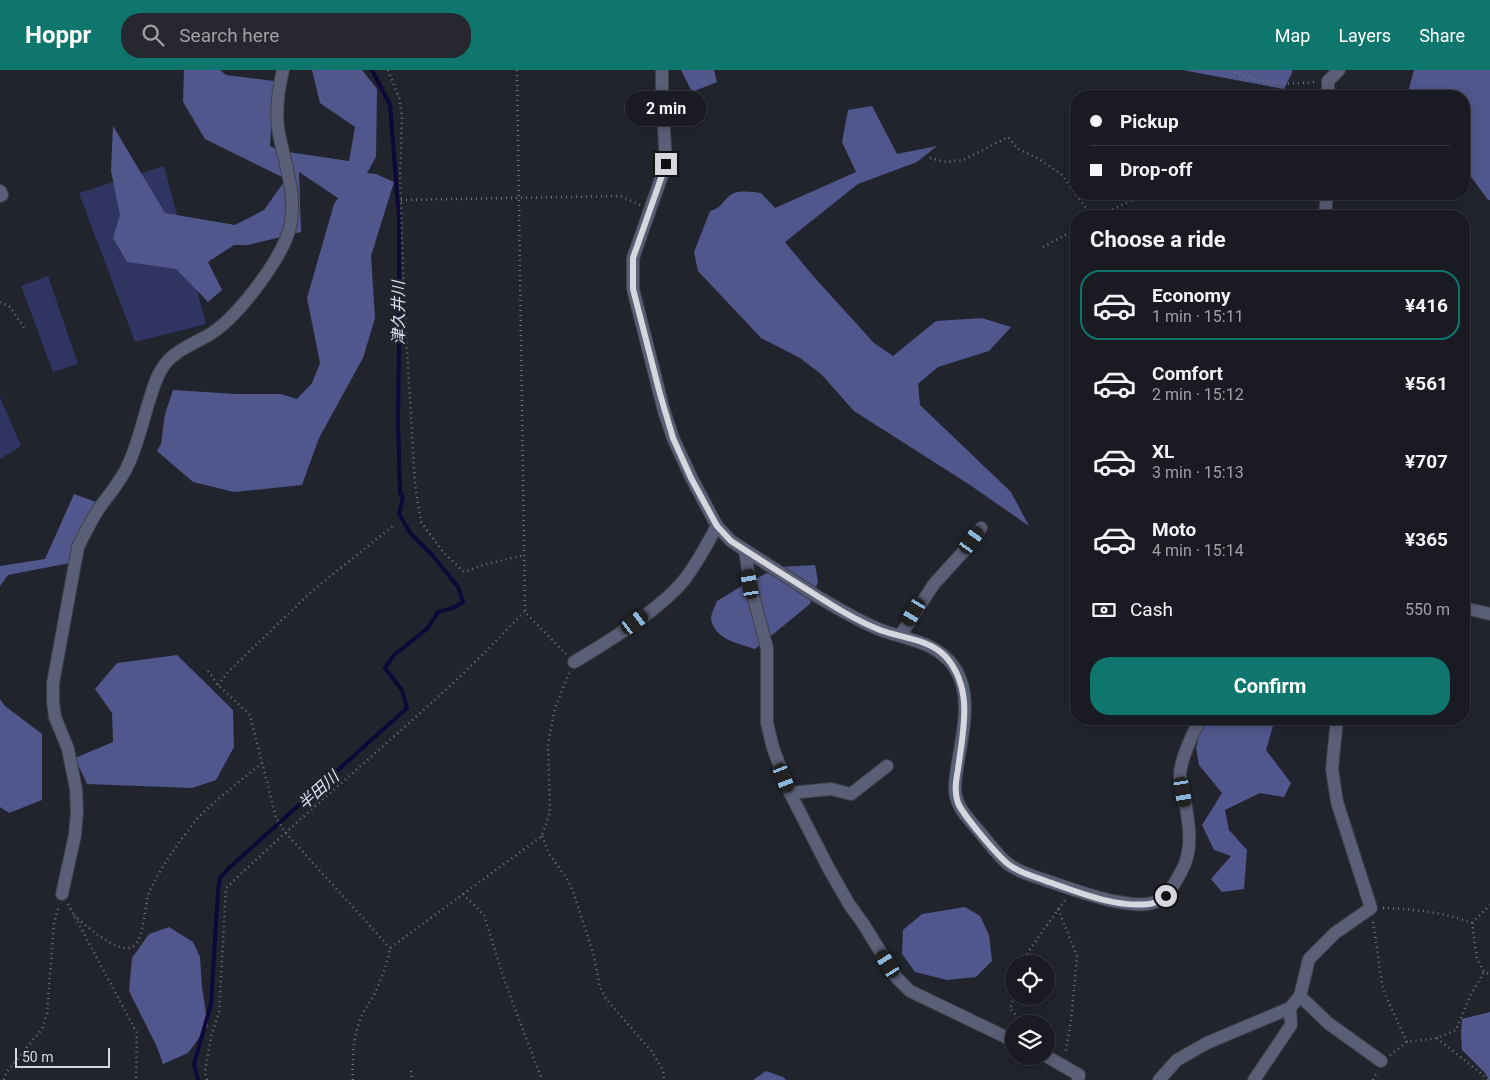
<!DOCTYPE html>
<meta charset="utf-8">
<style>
body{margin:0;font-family:Roboto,"Noto Sans JP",sans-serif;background:#26272f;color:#f1f3f6;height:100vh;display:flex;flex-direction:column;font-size:19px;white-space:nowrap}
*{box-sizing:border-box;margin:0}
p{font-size:16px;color:#9fa1a5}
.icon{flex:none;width:28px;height:28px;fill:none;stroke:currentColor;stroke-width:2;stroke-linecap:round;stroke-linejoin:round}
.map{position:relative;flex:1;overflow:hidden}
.side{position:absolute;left:1070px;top:140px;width:400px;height:515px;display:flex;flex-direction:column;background:#191a22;border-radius:20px;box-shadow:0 2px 12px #0003,0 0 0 1px #373840}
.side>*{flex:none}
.guide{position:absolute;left:1070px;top:20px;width:400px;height:110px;border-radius:20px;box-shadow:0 2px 12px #0003,0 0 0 1px #373840;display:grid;align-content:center;height:110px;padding:0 20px;background:#191a22}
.controls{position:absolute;left:1005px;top:885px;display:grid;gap:10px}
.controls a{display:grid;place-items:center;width:50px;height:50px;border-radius:50%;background:#191a22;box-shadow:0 2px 12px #0003,0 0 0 1px #373840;font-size:25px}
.scale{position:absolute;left:15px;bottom:12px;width:95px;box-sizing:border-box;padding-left:5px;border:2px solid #d6d7de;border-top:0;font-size:14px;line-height:18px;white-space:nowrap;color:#d6d7de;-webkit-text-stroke:4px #21232d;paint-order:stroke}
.end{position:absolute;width:22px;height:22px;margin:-11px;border:6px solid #d6d7de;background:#111;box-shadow:0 0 0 2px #111}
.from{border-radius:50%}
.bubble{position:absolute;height:35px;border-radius:18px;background:#191a22;box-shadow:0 2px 12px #0003,0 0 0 1px #373840;font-size:16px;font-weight:700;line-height:35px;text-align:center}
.car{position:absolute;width:15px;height:30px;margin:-15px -8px;border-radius:6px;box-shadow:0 0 4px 1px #0007;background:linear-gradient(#222 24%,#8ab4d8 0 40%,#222 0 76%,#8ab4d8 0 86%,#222 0)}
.guide b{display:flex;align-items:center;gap:18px;height:48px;font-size:19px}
.guide b+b{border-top:1px solid #373840}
.guide i{width:12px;height:12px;background:#f1f3f6}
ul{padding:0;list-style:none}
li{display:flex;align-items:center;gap:15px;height:70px;margin:0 10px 8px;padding:0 10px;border:2px solid transparent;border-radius:20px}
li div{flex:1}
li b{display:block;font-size:19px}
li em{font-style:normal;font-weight:700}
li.selected{border-color:#0f766e}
li>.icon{width:45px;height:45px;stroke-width:1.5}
h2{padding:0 20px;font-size:22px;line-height:60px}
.pay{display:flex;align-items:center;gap:12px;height:55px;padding:0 20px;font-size:19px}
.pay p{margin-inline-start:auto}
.primary-button{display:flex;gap:10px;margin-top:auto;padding:10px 20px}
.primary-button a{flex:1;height:58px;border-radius:20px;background:#0f766e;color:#fff;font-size:20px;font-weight:700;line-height:58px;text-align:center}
header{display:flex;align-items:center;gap:30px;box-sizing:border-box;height:70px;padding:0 25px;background:#0f766e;color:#fff}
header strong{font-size:24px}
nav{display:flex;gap:28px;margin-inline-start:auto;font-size:18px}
.search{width:350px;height:45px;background:#26272f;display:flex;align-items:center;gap:12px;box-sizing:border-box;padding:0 18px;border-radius:20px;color:#9fa1a5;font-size:19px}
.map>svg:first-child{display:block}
.green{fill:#303461}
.forest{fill:#51578d}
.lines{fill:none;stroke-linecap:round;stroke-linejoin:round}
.stream{stroke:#0d0838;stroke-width:4}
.minor-casing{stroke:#3e4049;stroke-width:14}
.path{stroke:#72747d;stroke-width:2.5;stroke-dasharray:1 4;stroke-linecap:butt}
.minor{stroke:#5a5e76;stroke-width:12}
.route{stroke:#d6d7de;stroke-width:6}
.labels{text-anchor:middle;stroke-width:5;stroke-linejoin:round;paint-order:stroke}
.water-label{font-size:16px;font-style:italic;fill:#dde0f2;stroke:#21232d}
</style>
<header>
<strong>Hoppr</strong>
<div class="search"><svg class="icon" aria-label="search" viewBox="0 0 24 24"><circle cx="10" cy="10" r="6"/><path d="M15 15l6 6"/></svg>Search here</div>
<nav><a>Map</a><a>Layers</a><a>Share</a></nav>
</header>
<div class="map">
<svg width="1490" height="1010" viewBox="0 0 1490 1010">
<rect width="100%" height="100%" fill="#21232d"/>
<!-- green -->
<g class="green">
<path d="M164 96 206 254 135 272 79 123Z"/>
<path d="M48 206 78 294 53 302 21 216Z"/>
<path d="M0 327 21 376 0 389Z"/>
</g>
<!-- forest -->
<g class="forest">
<path d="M184 0H220L226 5 274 11 270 76 281 81 349 91 355 57 320 33 312 0H362L377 19 376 87 367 103 376 104 394 112 371 186 375 248 363 288 319 368 302 415 234 422 193 412 157 381 161 374 165 344 173 320 237 324H281L297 329 312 313 320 293 307 228 334 134 338 128 299 102 301 162 248 175H234L208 192 222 220 208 232 176 199 127 192 113 168 120 145 111 101 113 56 165 143 235 155 264 140 286 109 205 69 183 32Z"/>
<path d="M681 0H714L717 12 692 22Z"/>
<path d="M1182 0H1291L1293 1 1284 19Z"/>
<path d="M1414 0H1490V130H1488L1464 97V26H1407Z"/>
<path d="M872 36 897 84 937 76 917 92 858 114 785 172 814 207 874 273 893 286 936 251 982 248 1011 257 989 281 938 297 918 314 920 335 1011 422 1029 456 970 415 854 341 821 304 800 288 761 268 698 201 694 182 710 141C722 138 723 130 732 124 740 120 753 122 761 123L775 138 856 102 842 72 848 40Z"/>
<path d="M74 424 96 432 75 492 8 505 0 516V496L45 489Z"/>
<path d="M815 495 818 512 810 534 755 579C739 574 714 569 711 549 711 544 715 536 717 531L745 514 779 497Z"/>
<path d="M177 585 233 640 234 677 216 710 192 718 87 714 75 688 113 672 112 643 95 619 117 593Z"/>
<path d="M0 629 5 636 42 664V730L9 743 0 737Z"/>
<path d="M1203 649H1275L1266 680 1291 713 1284 727 1260 723 1225 740 1229 760 1247 780 1244 819 1222 822 1211 809 1231 786 1214 780 1202 755 1222 723 1199 695 1196 678Z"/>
<path d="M965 837 980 846 989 865 992 891 976 907 947 910 915 902 902 884 903 860 922 844Z"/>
<path d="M169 857 193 872 200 887 202 917 208 956 188 983 163 994 157 977 129 921 132 888 149 864Z"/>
<path d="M1490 942V1010H1489L1485 1003 1462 980 1461 963 1462 949Z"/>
<path d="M766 1001 783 1007 786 1010H753Z"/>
</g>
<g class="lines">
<!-- stream -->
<path class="stream" d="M198 1010 194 994 211 934 218 821 220 808 230 797 407 638 402 620 385 598 394 585 428 558 438 542 453 538 463 532 458 517 433 486 411 464 399 444 403 427 400 423 398 352 399 271V147L390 35 372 0"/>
<defs>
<g id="minor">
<path d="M662 0V25L666 94 633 188V219L664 341 673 368 691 407 717 456 731 471C759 489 787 507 815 525 837 538 858 551 881 560 908 570 937 572 954 597 977 630 957 679 955 716 954 734 966 746 977 759 987 770 996 784 1007 793 1018 802 1033 806 1045 810 1068 818 1090 826 1113 831 1151 838 1163 837 1181 802 1195 778 1188 750 1184 724 1183 718 1180 710 1180 704 1181 687 1193 664 1200 649"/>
<path d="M1328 26V11L1339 0"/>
<path d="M0 121 2 125 0 126"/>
<path d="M1325 146 1327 124"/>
<path d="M745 480 750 514 767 578V653L773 678 790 723 829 799 849 834 864 855 896 907 910 921 1014 971"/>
<path d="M1464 538 1490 544"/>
<path d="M900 566 934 514 964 481 981 458"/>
<path d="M574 592C608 572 660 540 685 509 698 492 707 474 717 456"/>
<path d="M790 723 831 719 851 724 887 696"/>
<path d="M62 824 75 765 77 741 76 719 68 679 55 647 53 632V613L78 477C85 463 91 450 100 437 110 423 122 410 129 393 138 373 143 350 150 328 154 316 157 304 165 294 177 279 196 273 212 263 239 245 282 189 290 157 297 126 285 94 279 64 275 43 278 21 283 0"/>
<path d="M1300 926 1328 953 1381 991"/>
<path d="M1046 986 1079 1005 1078 1010"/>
<path d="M1159 1010 1177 990 1207 973 1290 938"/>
<path d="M1254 1010 1291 955 1290 938 1300 926 1309 889 1335 863 1371 838 1337 732 1332 699 1337 649"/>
</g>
</defs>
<!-- minor casing -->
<use href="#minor" class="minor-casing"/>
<!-- path -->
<g class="path">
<path d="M388 0 399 28 402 47 400 106 404 227 415 415 421 452 444 483 464 502 483 495 524 485"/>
<path d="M517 0 525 542 566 584"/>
<path d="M1230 0C1264 14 1280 15 1316 12"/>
<path d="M930 88 946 92 963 90 1008 67 1018 79 1039 89 1061 104 1092 146"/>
<path d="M401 130 620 126 640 135"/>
<path d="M1099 146 1145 124"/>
<path d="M1043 177 1076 159"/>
<path d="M0 232 10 237 25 259"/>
<path d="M208 601 218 615 250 645 276 748 285 762 390 878"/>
<path d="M218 615 229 601 311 522 394 455"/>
<path d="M542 766 549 784 566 807 573 821 593 883 600 917 606 929 653 983 663 1000 664 1010"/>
<path d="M463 824 484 845 505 912 542 1010"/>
<path d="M68 834 137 963 136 1010"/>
<path d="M1383 838C1413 839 1444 842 1472 853L1477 889 1484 902 1490 904"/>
<path d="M1058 839 1077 886 1071 951 1065 984"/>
<path d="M74 845C85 855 117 884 132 877 145 871 144 833 150 820 160 800 171 783 184 766 190 759 194 751 201 745 220 726 242 710 262 693"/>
<path d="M1373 852 1383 920 1407 972"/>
<path d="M1472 853 1490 835"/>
<path d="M1025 894 1028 882 1065 830"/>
<path d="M1014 926 1010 939 1024 954"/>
<path d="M1437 968 1489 1010"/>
<path d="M1390 985 1407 972 1437 968 1456 960 1470 926 1484 902"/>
<path d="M411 1001 412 1010"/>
<path d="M4 1010 6 1003 42 959 47 944 54 853 59 835"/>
<path d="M207 1010 205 1002 211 966 219 943 226 818C295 752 369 690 440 625 469 599 497 570 524 542"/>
<path d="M353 1010C352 988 353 966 362 945 365 938 370 932 374 925 381 910 387 895 390 878L542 766 550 742 548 673 555 638 569 603"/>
<path d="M1373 1010 1377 1002"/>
</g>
<!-- minor -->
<use href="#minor" class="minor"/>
</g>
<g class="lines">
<!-- route -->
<path class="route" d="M666 94 633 188V219L660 324 673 368 691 408 717 456 731 471C757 488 784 505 811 522 833 536 855 550 880 560 901 568 930 569 946 587 974 619 963 661 958 699 956 710 954 722 958 733 963 745 997 785 1008 794 1019 803 1033 806 1046 811 1078 822 1115 838 1149 834 1156 833 1160 830 1166 826"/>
</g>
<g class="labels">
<!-- water labels -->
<g class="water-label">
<text transform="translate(398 243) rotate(-90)" y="6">津久井川</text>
<text transform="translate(318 720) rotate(-42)" y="6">半田川</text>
</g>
</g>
</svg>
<div class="controls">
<a><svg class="icon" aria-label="locate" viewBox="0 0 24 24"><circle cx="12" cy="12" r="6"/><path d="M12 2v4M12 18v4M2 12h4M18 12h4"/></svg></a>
<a><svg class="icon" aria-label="layers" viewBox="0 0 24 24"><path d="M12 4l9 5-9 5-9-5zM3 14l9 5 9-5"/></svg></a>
</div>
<div class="scale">50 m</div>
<i class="end from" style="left:1166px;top:826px"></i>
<i class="end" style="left:666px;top:94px"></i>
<div class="bubble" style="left:625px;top:21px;width:82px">2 min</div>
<i class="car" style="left:972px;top:470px;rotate:36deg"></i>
<i class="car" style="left:750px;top:514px;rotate:351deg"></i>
<i class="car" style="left:914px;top:542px;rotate:211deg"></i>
<i class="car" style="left:635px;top:552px;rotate:53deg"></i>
<i class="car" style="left:784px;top:708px;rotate:159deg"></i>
<i class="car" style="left:1183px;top:722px;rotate:170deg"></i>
<i class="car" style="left:888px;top:894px;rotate:328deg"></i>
<div class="guide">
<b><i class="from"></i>Pickup</b>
<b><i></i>Drop-off</b>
</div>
<section class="side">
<h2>Choose a ride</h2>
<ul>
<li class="selected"><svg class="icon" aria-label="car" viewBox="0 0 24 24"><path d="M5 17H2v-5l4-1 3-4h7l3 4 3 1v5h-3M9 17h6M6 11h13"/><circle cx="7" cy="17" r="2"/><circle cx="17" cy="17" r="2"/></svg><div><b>Economy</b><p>1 min · 15:11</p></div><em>¥416</em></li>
<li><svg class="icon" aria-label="car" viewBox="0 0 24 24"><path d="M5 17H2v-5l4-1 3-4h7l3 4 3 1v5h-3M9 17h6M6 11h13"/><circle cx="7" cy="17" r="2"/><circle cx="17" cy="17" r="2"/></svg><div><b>Comfort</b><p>2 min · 15:12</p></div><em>¥561</em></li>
<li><svg class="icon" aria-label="car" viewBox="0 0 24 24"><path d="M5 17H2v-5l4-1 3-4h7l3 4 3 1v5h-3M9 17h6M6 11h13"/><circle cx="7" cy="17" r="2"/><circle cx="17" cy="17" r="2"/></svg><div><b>XL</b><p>3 min · 15:13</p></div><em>¥707</em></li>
<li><svg class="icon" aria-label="car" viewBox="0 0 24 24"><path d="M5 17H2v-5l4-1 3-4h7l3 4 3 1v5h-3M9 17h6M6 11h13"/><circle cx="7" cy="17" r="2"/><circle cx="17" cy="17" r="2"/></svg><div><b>Moto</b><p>4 min · 15:14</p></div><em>¥365</em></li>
</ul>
<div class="pay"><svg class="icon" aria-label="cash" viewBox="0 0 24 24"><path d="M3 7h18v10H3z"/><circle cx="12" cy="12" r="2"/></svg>Cash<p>550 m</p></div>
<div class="primary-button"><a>Confirm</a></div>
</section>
</div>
